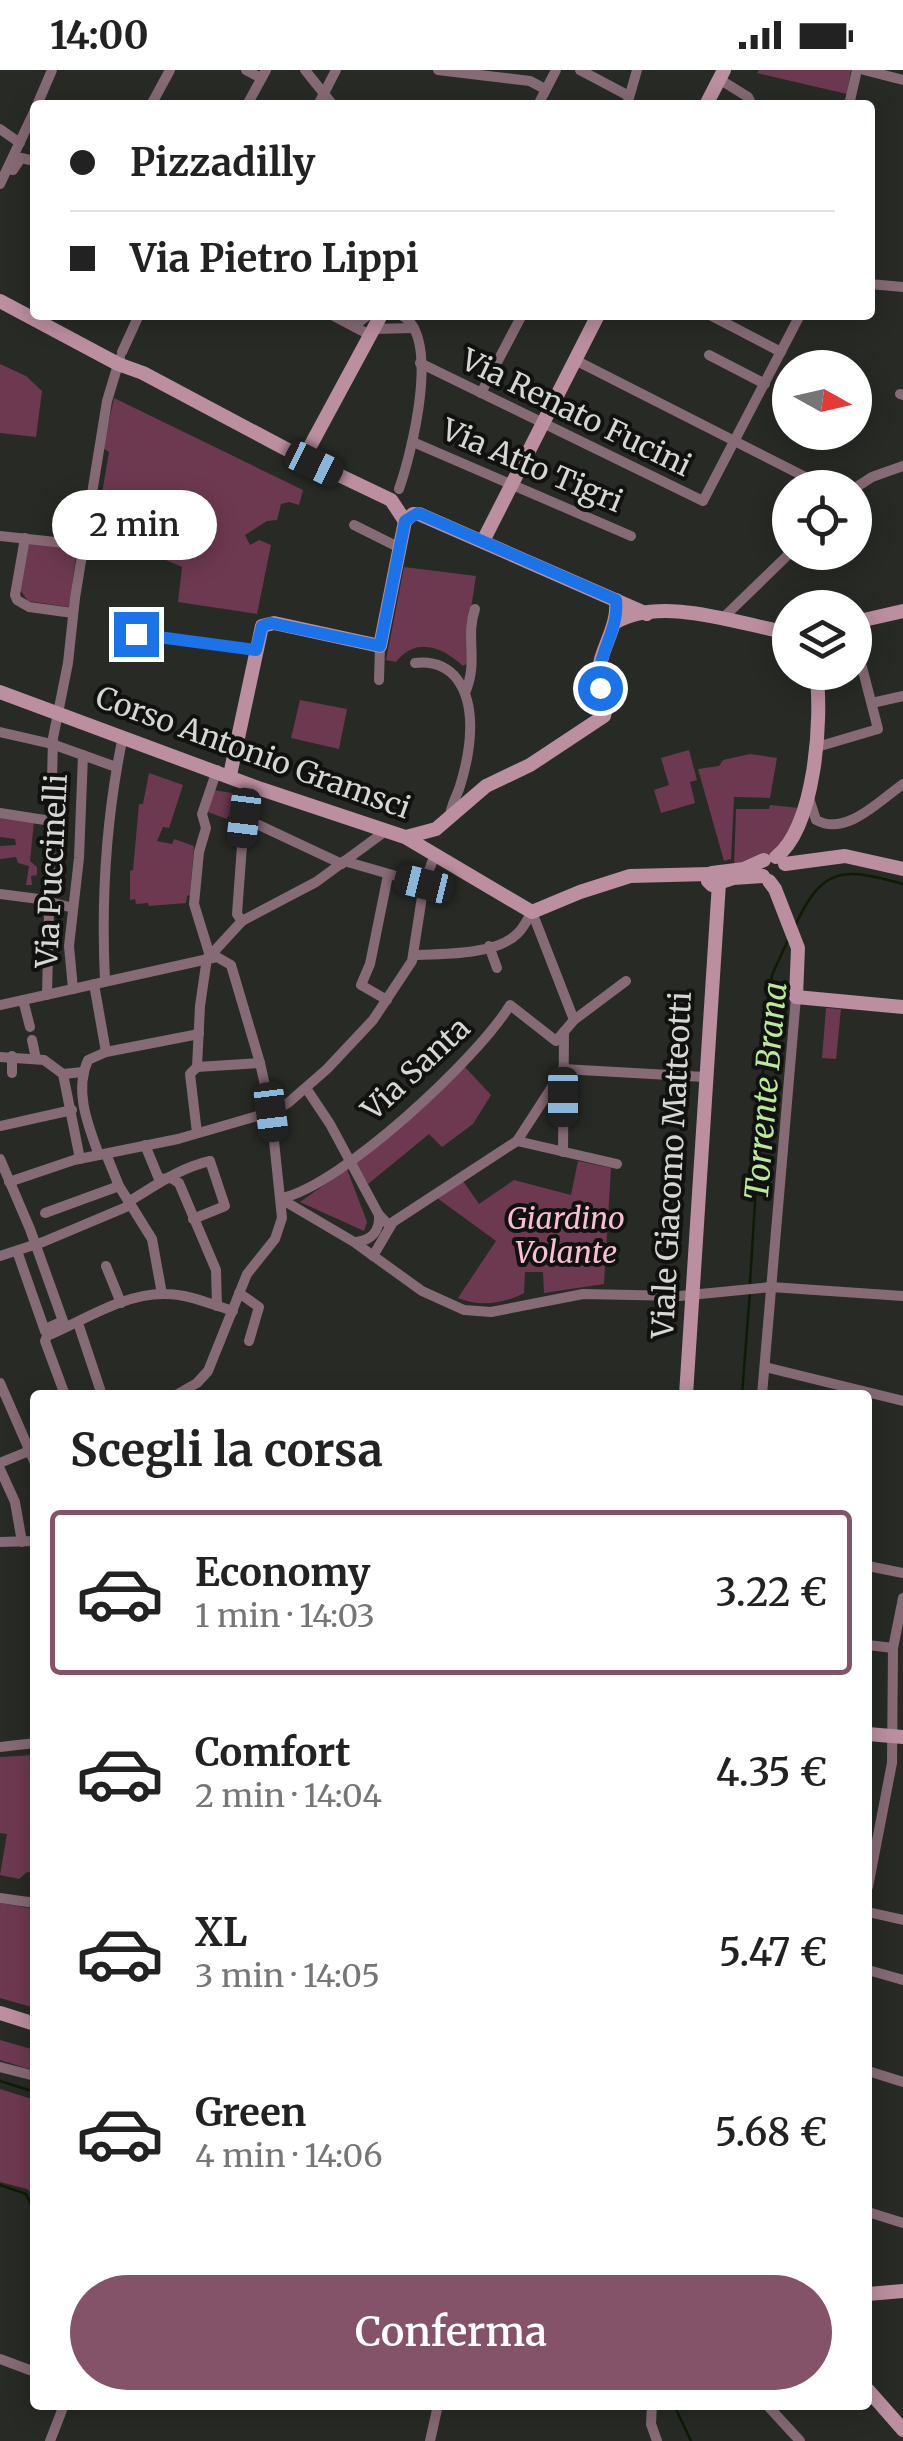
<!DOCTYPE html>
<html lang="it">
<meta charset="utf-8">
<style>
body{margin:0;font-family:Merriweather,serif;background:#f2f2f2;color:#222;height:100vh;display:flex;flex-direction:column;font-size:38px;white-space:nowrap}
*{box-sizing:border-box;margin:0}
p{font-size:32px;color:#767676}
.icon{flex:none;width:55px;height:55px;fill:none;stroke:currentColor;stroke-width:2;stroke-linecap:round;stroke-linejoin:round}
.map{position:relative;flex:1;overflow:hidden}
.side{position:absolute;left:30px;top:1320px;width:842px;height:1020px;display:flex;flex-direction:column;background:#fff;border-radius:10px;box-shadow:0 5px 25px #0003}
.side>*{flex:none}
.banner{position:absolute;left:30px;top:30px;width:845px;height:220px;border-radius:10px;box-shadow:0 5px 25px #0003;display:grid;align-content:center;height:220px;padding:0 40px;background:#fff}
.needle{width:65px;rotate:98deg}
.fabs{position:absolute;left:772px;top:280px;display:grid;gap:20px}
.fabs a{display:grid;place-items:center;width:100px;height:100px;border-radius:50%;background:#fff;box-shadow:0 5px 25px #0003;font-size:50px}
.end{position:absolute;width:45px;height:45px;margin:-22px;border:12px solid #1a73e8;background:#fff;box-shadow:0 0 0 5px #fff}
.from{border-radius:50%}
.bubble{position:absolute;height:70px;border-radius:35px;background:#fff;box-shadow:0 5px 25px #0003;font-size:32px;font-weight:600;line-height:70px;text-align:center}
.car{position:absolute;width:30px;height:60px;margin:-30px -15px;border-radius:12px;box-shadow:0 0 8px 2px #0007;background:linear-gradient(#222 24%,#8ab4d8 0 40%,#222 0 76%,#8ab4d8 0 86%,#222 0)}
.banner b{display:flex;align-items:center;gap:35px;height:95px;font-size:38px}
.banner b+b{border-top:2px solid #e0e0e0}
.banner i{width:25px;height:25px;background:#222}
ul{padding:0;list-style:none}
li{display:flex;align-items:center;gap:30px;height:165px;margin:0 20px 15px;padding:0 20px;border:5px solid transparent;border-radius:10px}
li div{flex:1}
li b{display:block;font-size:38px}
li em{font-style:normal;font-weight:600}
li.active{border-color:#855369}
li>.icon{width:90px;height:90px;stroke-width:1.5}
h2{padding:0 40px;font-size:45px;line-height:120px}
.action{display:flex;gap:20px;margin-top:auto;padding:20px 40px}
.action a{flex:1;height:115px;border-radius:60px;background:#855369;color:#fff;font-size:40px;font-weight:600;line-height:115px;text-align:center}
.status{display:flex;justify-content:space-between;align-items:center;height:70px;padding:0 50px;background:#fff;direction:ltr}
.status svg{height:28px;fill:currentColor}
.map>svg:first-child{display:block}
.green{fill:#6d3950}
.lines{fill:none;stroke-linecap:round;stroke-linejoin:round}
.stream{stroke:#0d1c02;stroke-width:2.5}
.street{stroke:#866a75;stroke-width:10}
.secondary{stroke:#bb8ea0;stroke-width:14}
.route{stroke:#1a73e8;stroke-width:12}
.labels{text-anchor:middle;stroke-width:8;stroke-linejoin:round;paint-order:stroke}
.street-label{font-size:30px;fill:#d5d7d4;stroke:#111210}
.park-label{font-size:30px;font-style:italic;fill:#f7bed5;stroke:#111210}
.water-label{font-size:32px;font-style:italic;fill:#bbea97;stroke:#111210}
</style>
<div class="status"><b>14:00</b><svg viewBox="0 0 49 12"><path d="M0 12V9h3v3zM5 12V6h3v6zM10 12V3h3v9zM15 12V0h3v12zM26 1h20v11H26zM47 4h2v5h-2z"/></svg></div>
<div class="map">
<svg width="903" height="2371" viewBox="0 0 903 2371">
<rect width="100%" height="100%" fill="#272a25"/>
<!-- green -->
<g class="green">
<path d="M759 0H851L847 24 757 3Z"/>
<path d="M0 294 26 306 42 321 36 367 0 363Z"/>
<path d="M114 328 303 420 299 435 289 432 281 434 277 450 267 451 245 465 250 475 259 470 271 475 257 544 178 532 182 497 145 481 125 476 115 460 105 463 96 459 109 382 103 378Z"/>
<path d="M29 472 77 479 69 537 28 531 20 520Z"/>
<path d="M404 497 476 506 469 552 471 591 463 596C443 577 416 566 396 592L386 590Z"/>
<path d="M300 630 347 639 339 679 291 668Z"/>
<path d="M689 680 697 710 690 712 695 733 661 743 654 720 669 715 661 688Z"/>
<path d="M750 684 777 688 770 728 734 727 731 789 724 791 698 699 719 696 723 690Z"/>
<path d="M149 703 183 715 169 758 163 757 157 771 172 774 174 769 194 776 190 825 187 826 186 833 149 836 148 833 136 834 135 829 130 830V801L133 800 139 734H143Z"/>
<path d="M240 718 246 721 238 748 229 745 227 749 205 741 213 720 238 724Z"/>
<path d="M770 735 800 738C781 778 780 789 734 797L736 739H769Z"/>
<path d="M0 746 34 751 30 791 37 797V805L31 806 32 815H26L29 796 18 793 16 787 0 789V776L16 775 15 769 0 767Z"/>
<path d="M826 938 841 939 836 989 822 988Z"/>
<path d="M464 996 491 1025 473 1054 442 1077 429 1064 368 1114 355 1094 357 1091Z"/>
<path d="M578 1091 611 1098 604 1214 544 1223 543 1202H525L524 1223C504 1234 479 1237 458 1228L496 1171 437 1128 463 1111 479 1134 514 1110 571 1125Z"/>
<path d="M347 1099 367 1152 364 1161 300 1132Z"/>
<path d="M35 1685V1803L27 1802 19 1809 0 1805 7 1764 0 1763V1687Z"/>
<path d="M0 1833 35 1839V1938L0 1928Z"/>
<path d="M0 1970 35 1980V2001L0 1990Z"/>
<path d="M0 2019 35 2030V2127L27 2119 0 2112Z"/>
</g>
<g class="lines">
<!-- stream -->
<g class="stream">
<path d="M796 854C823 795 845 798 903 814"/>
<path d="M750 1213 767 938 772 905 788 870"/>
<path d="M742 1325 750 1221"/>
<path d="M0 2011 35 2022"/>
<path d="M0 2115 26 2124 35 2143"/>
<path d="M674 2335 691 2371"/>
</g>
<!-- street -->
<g class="street">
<path d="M246 0 261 8"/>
<path d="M305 0 333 35"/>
<path d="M438 0 530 11 545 19"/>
<path d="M580 0 629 26"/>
<path d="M864 0 903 10"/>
<path d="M719 9 748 27 752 35"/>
<path d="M37 35 52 0"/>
<path d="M151 35 170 0"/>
<path d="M247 35 266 0"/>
<path d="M318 35 336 0"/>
<path d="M538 35 556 0"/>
<path d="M627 35 637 0"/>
<path d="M849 35 857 0"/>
<path d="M0 59 20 73"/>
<path d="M13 100 21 88 35 91"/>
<path d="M0 114 35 40"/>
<path d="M870 214 903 217"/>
<path d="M332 245 370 265"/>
<path d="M710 245 781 282"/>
<path d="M354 256 368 245"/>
<path d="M373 259 414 258"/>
<path d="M122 282 139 245"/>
<path d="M709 285 765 314"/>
<path d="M575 290 827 418"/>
<path d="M420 293 703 431 800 245"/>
<path d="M481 323 522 245"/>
<path d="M900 324 903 325"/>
<path d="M413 372 631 466"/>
<path d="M855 418 872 407 903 396"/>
<path d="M399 419C411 385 442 266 401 245"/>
<path d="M354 455 400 478"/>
<path d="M0 466 83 475"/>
<path d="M25 468 15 525 17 530 29 537 73 543"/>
<path d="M725 546 791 482"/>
<path d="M118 562 256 580"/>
<path d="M415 593C432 591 446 595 457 609 478 637 470 684 460 716 457 726 451 735 450 746"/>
<path d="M379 610 380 576"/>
<path d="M465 623C479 591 465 568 475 539"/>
<path d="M872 633 903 626"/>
<path d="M0 662 52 674 116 697"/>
<path d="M817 677 878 659 862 597"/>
<path d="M809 728 816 750C846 767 880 730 903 714"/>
<path d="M0 743 51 751"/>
<path d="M344 791 424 814"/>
<path d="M0 824 39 829 73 838"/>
<path d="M532 842 574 950"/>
<path d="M242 851 237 844 244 748 342 794"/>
<path d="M489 876 497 898"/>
<path d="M414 885C443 884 497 885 518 863 524 857 528 848 532 842"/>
<path d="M210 886 194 834 199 782 206 758 202 744 217 700"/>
<path d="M208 888 242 851 316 812 387 760"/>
<path d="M105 911C101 829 106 747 123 666"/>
<path d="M94 914 106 982"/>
<path d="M73 919 69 876 79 788 83 685"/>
<path d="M47 925 53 668 68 593 75 528 107 331 120 288"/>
<path d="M23 930 30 957"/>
<path d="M387 930 361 915 370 894 388 805"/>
<path d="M0 935 217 887 231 895 260 993 271 1042 282 1148 275 1169 247 1204 208 1301 197 1313 176 1325"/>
<path d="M32 970 36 989"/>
<path d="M0 987 44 990 63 1004"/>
<path d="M197 997 260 993"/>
<path d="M563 999 705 1007"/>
<path d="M12 1003V986"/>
<path d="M306 1018 330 1054 379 1145 389 1155"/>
<path d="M0 1056 72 1040"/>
<path d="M197 1063 190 1004 197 997 200 936 207 888"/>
<path d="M517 1071 563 1000"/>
<path d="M145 1075 159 1109 171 1108 179 1113 216 1200 217 1236"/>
<path d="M563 1082 564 962"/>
<path d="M106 1084 119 1116 152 1169 162 1224"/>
<path d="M99 1085C88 1055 74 1021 88 990L106 982 199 964"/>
<path d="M0 1089 30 1159 63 1251 45 1259"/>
<path d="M80 1089 63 1004 83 1002"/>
<path d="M9 1112 74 1090 178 1069 271 1042 288 1033 327 999 373 950 412 891 424 814 435 784"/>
<path d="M282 1128C342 1115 478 988 510 935L556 971 574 950 626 911"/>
<path d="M281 1129 354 1172 422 1221 464 1240 491 1242 583 1224 680 1226 771 1217 903 1226"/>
<path d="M128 1132C155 1116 179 1098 210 1091L225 1136 193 1149"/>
<path d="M45 1143 119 1116"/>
<path d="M355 1172C371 1171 380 1161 379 1145"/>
<path d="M17 1181 45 1261"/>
<path d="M0 1186 43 1172 131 1135"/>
<path d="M373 1186 393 1152 517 1071 617 1094"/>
<path d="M106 1196 121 1233"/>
<path d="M239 1223 259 1237 249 1271"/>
<path d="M78 1253 102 1325"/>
<path d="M47 1266C83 1251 124 1223 165 1224 189 1224 210 1234 233 1241"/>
<path d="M47 1266 45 1271 65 1325"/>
<path d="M765 1297 903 1331"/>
<path d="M0 1313 35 1393"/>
<path d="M762 1325 796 927"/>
<path d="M0 1393 34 1379"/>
<path d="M0 1399 15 1432 22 1472"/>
<path d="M0 1472 35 1471"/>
<path d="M868 1496 903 1503"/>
<path d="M868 1575 893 1578"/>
<path d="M0 1677 35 1673"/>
<path d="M868 1817 892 1693 893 1578 903 1528"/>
<path d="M0 1828 35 1833"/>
<path d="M868 1842 903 1850"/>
<path d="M868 1900 903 1910"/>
<path d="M0 1997 35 2006"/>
<path d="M868 2001 903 2012"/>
<path d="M868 2142 903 2153"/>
<path d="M0 2289 35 2302"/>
<path d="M652 2335 651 2354 657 2371"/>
<path d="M767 2335 800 2371"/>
<path d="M50 2371 64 2335"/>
<path d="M430 2371 438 2335"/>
</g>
<!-- secondary -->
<g class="secondary">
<path d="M706 35 724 0"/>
<path d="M0 231 118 294 143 303 301 387 391 430 405 451"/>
<path d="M294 382H307L381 245"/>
<path d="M405 451 413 444H419L647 544"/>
<path d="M483 471 598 245"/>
<path d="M616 552C662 525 742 555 790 563"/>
<path d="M855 552 903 541"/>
<path d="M0 622 261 719 405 767 532 842 580 822 630 806 710 804"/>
<path d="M230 705 262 556 274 553 380 576 405 451"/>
<path d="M406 767 436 759 486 716 530 695 604 646C608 632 598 621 598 607 599 579 619 558 616 530"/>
<path d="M776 787C815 758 823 647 816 602"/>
<path d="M785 794 845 786 903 799"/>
<path d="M763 806 733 808 712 815 708 811 712 803 744 799 764 790"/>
<path d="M769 811 775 819 798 878 796 927 903 937"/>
<path d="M686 1325 719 813"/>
<path d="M868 1664 903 1667"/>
<path d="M0 1943 35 1954"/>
<path d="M868 2224 903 2221"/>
<path d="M868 2320 903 2360"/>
</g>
</g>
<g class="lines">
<!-- route -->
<path class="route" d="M136 564 256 580 262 556 271 553 380 576 405 451 418 443 616 530C620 561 594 586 600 618"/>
</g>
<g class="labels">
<!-- street labels -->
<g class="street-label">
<text transform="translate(576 343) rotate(26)" y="10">Via Renato Fucini</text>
<text transform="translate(532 396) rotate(23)" y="10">Via Atto Tigri</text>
<text transform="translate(253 683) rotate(20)" y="10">Corso Antonio Gramsci</text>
<text transform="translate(52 801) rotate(-87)" y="10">Via Puccinelli</text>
<text transform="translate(416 999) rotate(-43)" y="10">Via Santa</text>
<text transform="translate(672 1095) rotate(-87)" y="10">Viale Giacomo Matteotti</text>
</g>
<!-- park labels -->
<g class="park-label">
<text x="566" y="1159">Giardino<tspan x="566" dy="34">Volante</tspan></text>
</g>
<!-- water labels -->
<g class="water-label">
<text transform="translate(766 1021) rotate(-85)" y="11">Torrente Brana</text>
</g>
</g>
</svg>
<div class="fabs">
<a><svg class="needle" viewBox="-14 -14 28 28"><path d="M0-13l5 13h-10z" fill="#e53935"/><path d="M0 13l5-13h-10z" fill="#767676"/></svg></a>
<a><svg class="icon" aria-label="locate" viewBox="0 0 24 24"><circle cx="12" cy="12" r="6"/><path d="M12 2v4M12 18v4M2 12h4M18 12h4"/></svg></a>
<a><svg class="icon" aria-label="layers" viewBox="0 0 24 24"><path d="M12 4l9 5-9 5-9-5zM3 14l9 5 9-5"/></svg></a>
</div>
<i class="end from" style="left:600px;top:618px"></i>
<i class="end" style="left:136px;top:564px"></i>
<div class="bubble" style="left:52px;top:420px;width:165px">2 min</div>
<i class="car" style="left:314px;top:394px;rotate:116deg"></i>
<i class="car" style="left:244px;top:748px;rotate:187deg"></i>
<i class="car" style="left:424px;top:814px;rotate:284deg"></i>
<i class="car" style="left:563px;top:1027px;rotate:180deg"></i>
<i class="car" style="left:271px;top:1042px;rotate:173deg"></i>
<div class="banner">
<b><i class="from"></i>Pizzadilly</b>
<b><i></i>Via Pietro Lippi</b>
</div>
<section class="side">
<h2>Scegli la corsa</h2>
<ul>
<li class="active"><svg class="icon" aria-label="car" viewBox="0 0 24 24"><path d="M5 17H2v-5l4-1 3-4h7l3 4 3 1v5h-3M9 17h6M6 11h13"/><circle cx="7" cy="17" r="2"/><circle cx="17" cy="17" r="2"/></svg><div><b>Economy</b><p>1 min · 14:03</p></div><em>3.22 €</em></li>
<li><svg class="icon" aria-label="car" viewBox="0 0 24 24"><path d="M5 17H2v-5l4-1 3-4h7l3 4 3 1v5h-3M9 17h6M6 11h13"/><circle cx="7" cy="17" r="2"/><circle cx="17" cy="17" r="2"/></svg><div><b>Comfort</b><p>2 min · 14:04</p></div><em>4.35 €</em></li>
<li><svg class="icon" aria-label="car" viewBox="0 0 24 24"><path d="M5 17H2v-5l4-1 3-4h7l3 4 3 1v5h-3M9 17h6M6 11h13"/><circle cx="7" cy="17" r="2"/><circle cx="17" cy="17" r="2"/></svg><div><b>XL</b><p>3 min · 14:05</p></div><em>5.47 €</em></li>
<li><svg class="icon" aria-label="car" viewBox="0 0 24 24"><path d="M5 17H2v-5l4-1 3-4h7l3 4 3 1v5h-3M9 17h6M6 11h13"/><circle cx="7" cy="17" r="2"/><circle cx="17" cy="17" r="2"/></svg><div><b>Green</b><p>4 min · 14:06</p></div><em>5.68 €</em></li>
</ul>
<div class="action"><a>Conferma</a></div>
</section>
</div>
